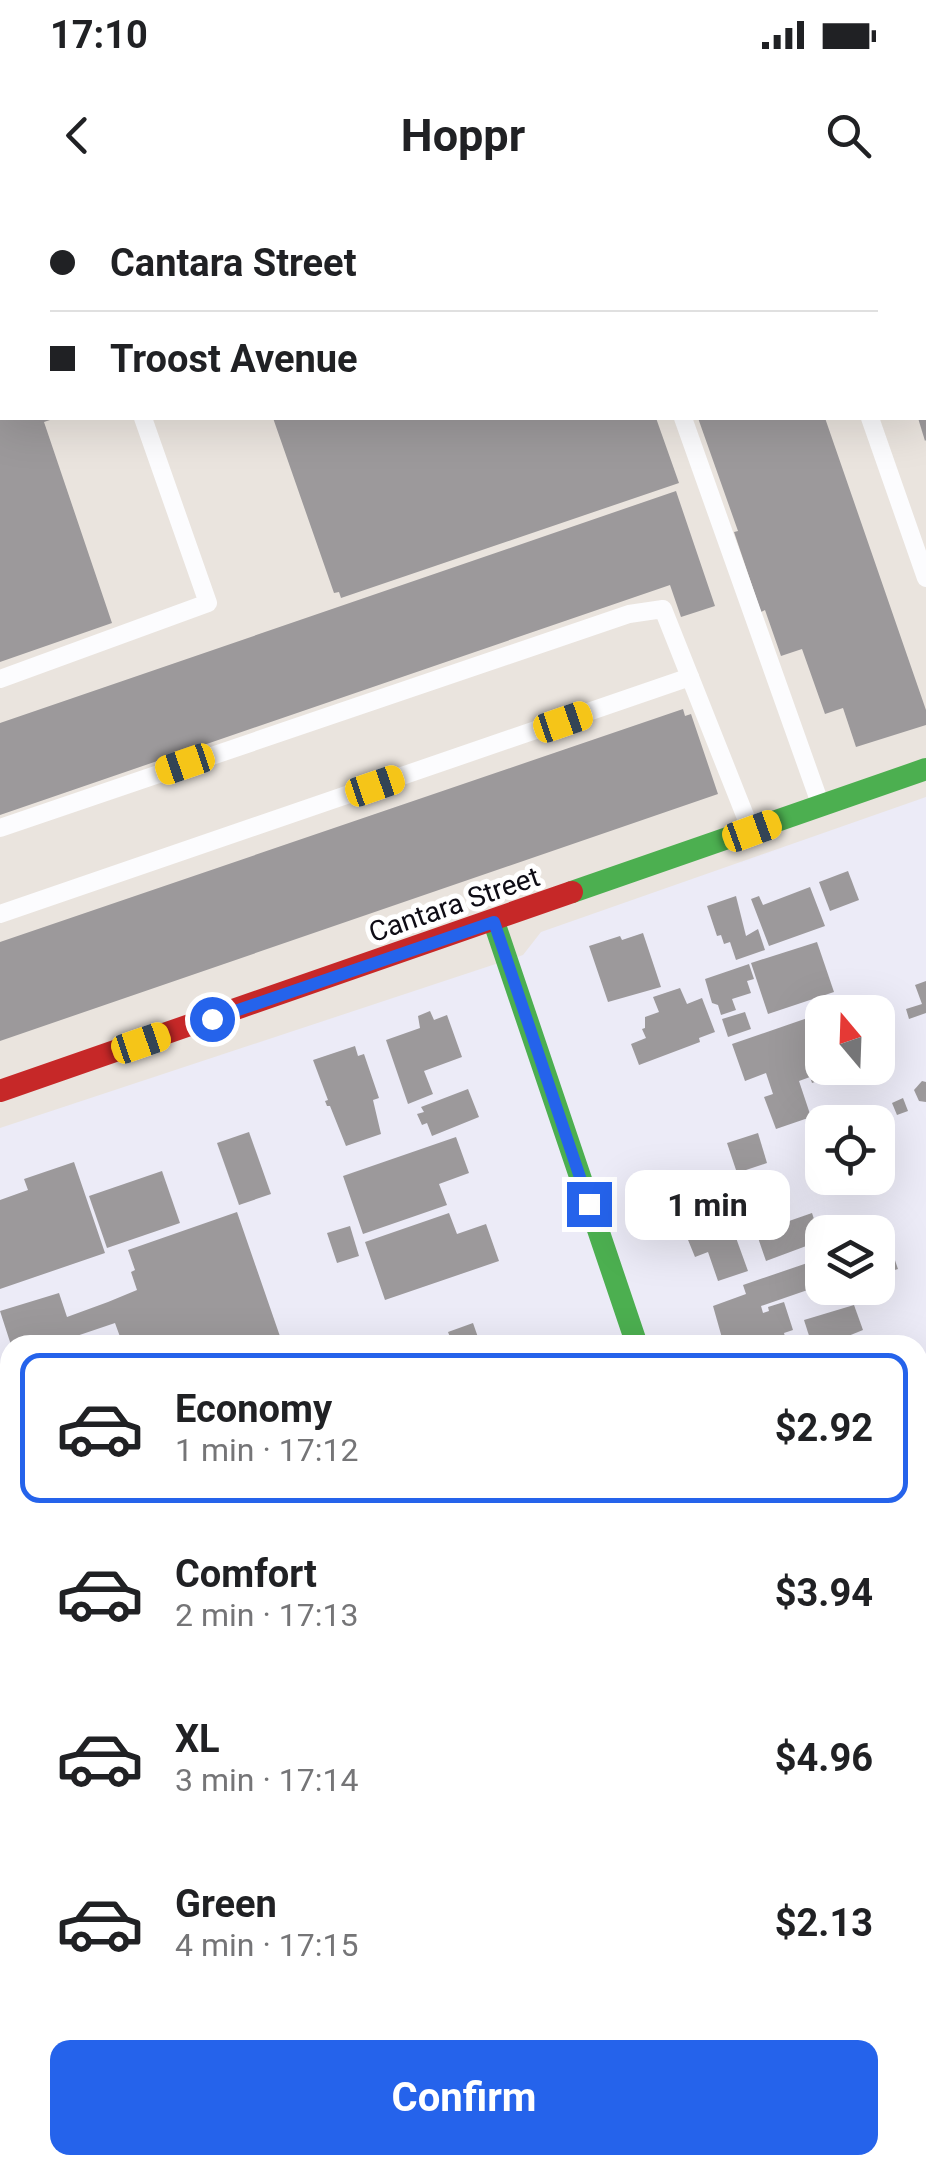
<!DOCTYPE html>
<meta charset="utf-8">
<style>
body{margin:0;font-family:Roboto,sans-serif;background:#f6f6f6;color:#202124;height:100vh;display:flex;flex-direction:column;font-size:38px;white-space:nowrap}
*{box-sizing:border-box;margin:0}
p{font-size:32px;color:#757577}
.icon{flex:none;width:55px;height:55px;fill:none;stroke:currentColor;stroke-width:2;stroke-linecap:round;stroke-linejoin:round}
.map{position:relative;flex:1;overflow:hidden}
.panel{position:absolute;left:0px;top:1135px;width:928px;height:840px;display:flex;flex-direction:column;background:#fff;border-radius:30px 30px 0 0;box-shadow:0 10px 40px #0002}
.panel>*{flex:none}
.hud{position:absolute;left:0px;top:0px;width:928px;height:220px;box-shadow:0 10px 40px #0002;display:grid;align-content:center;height:220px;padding:0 50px;background:#fff}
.needle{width:65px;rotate:341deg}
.tools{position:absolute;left:805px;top:795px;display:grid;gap:20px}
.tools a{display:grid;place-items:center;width:90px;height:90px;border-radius:20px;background:#fff;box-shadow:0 10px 40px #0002;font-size:50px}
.end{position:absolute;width:45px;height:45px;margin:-22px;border:12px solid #2563eb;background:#fff;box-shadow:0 0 0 5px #fff}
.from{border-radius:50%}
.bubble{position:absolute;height:70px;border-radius:20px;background:#fff;box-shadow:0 10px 40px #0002;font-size:32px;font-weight:700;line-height:70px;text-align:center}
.car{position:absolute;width:30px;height:60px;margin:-30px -15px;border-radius:12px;box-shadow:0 0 8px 2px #0007;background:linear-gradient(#f5c518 24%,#345 0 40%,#f5c518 0 76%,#345 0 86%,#f5c518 0)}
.hud b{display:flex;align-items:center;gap:35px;height:95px;font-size:38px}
.hud b+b{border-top:2px solid #e0e0e0}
.hud i{width:25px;height:25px;background:#202124}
ul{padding:18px 0 0;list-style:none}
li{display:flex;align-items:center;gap:30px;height:150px;margin:0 20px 15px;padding:0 30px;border:5px solid transparent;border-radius:20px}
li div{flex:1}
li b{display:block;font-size:38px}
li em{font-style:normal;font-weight:700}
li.active{border-color:#2563eb}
li>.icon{width:90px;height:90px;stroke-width:1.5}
.button{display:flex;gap:20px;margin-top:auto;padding:20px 50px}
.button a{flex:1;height:115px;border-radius:20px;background:#2563eb;color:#fff;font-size:40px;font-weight:700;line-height:115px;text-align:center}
.status{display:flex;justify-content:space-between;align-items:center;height:70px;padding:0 50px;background:#fff;direction:ltr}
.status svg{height:28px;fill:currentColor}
header{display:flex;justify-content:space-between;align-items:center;height:130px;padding:0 50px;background:#fff;font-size:45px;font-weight:700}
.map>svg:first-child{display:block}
.industrial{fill:#eae4de}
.building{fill:#9c999b}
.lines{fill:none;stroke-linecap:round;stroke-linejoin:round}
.lane{stroke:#fcfcfe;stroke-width:18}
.street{stroke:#fcfcfe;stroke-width:32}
.fast{stroke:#4caf50;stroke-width:22}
.jam{stroke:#c62828;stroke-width:22}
.route{stroke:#2563eb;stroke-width:12}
.labels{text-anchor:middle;stroke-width:10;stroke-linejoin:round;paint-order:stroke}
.street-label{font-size:28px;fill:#0e0c15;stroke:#fff}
</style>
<div class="status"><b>17:10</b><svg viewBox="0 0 49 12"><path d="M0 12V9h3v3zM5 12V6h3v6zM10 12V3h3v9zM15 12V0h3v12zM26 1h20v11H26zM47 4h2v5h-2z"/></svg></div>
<header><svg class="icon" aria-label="back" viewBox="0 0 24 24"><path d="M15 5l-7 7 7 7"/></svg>Hoppr<svg class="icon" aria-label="search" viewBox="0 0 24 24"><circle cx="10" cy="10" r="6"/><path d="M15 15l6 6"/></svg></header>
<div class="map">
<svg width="926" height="1975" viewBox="0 0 926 1975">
<rect width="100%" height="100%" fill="#ecebf7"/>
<!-- industrial -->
<path class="industrial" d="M298 0H926V597L541 732 523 755 0 928V101L2 100V218H925V2H291Z"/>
<!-- building -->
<g class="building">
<path d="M0 218H56L44 222 112 423 0 462Z"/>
<path d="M273 218H656L679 283 341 398 339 392 334 393Z"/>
<path d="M698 218H825L926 510V525L856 547 843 508 825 514 802 449 781 456 765 410 761 412 734 332 738 331Z"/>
<path d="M918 218H926V240L925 241Z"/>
<path d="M676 291 715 406 681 417 670 385 0 615V523Z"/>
<path d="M683 509 685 516 691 514 718 594 0 841V742Z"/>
<path d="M848 671 859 700 830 711 819 682Z"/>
<path d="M810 687 825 726 769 746 751 699 759 696 763 705Z"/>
<path d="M736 696 746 736 758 729 765 750 736 760 730 742 724 744 721 735 717 736 707 706Z"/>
<path d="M643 733 661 787 608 802 589 746 620 736 622 740Z"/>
<path d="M817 742 834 792 768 814 751 763Z"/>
<path d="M749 764 754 779 747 781 751 793 732 799 736 810 721 815 718 805 712 803 705 779Z"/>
<path d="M926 781V813L909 819 906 809 922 804 915 785Z"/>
<path d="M680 788 687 804 702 798 715 832 699 838 700 842 639 865 631 844 646 838 642 829 645 828V817L659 812 653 797Z"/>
<path d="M430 811 434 820 447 815 462 857 424 871 433 894 408 904 386 840 420 828 418 816Z"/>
<path d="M745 812 751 829 728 837 722 819Z"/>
<path d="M822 813V868H843L845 872 812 883 810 877 799 881 811 917 776 929 764 897 773 894 766 873 745 881 732 844Z"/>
<path d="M355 846 358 856 364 854 379 898 373 900 381 934 346 946 330 906H327L325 901 328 900 313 860Z"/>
<path d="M922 881 926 882V902L919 901 914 890Z"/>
<path d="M468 889 479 917 432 936 427 923 422 925 417 914 424 912 421 907Z"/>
<path d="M903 898 908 911 897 915 892 903Z"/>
<path d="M249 932 271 994 239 1005 217 943Z"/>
<path d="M758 933 767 963 737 973 727 943Z"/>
<path d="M456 937 469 973 439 984 447 1005 363 1034 343 976Z"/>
<path d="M74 962 105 1053 0 1089V1000L28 990 24 979Z"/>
<path d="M162 971 180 1023 107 1048 89 996Z"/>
<path d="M772 978 782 1007 731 1024 748 1071 718 1081 708 1052 695 1057 677 1013 700 1003 698 1000 713 995 714 998Z"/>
<path d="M237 1012 283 1145H123L115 1123 50 1145H11L0 1111 59 1093 67 1117 108 1102 137 1090 131 1072 135 1070 128 1050Z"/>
<path d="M449 1013 457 1034 486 1024 499 1061 385 1100 365 1042Z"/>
<path d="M812 1013 819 1034 815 1036 817 1042 766 1061 756 1032 759 1028 768 1025 769 1028Z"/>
<path d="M350 1026 359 1056 337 1063 327 1033Z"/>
<path d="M889 1043 898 1069 878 1075V1047Z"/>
<path d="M822 1058V1085L761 1106 763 1113 769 1111 768 1107 784 1102 793 1130 784 1133 786 1140 772 1145H724L713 1106 746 1094 743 1085Z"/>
<path d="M854 1105 863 1130 826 1145H812L804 1120Z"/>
<path d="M473 1123 480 1143 488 1141 490 1145H453L448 1132Z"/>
<path d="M918 1264 926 1288V1301L918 1303Z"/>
<path d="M926 1360V1398L918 1401 923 1414 918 1416V1369L921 1368 919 1362Z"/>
<path d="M918 1462 926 1485V1498L918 1501Z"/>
<path d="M918 1531 920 1537 926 1535V1576L918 1579Z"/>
<path d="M926 1587V1639L918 1642V1590Z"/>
<path d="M926 1660V1727H925L918 1704V1663Z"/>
<path d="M0 1754 10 1781V1799L0 1803Z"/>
<path d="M10 1830V1932L0 1936V1834Z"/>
<path d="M378 1965H565L568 1975H382Z"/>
<path d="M731 1965H797L800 1971 789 1975 788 1971 776 1975H739Z"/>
</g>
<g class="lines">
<!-- lane -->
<g class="lane">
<path d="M169 0 170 2"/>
<path d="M793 0 794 2"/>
<path d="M212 2 220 0"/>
<path d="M377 2 384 0"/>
<path d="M0 67 2 71"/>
<path d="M0 129 2 128"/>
<path d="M683 218 821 606"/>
<path d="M870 218 926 378"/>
<path d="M0 479 208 403 143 218"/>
<path d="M0 628 629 414 663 409 750 628"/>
<path d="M0 714 690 477"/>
<path d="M0 1319 10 1316"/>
<path d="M0 1517 10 1513"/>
<path d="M50 1975 80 1965"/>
</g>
<!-- street -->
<path class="street" d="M913 1965 916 1975"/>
<!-- fast -->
<g class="fast">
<path d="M572 692 926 569"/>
<path d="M494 722 637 1145"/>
<path d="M186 1965 189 1975"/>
</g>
<!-- jam -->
<g class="jam">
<path d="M0 891 572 692"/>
<path d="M0 1434 10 1463"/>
</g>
</g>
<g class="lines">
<!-- route -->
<path class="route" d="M212 819 494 722 589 1004"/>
</g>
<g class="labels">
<!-- street labels -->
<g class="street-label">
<text transform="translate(454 704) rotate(-19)" y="10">Cantara Street</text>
</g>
</g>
</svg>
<div class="tools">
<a><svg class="needle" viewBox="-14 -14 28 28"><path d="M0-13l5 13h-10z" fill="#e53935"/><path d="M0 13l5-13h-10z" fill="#757577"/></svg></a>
<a><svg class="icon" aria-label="locate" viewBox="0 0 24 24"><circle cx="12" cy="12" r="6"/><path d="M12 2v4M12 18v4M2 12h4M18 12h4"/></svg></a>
<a><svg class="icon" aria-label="layers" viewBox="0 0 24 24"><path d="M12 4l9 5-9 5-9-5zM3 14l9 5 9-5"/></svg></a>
</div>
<i class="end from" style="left:212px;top:819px"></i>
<i class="end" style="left:589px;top:1004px"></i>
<div class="bubble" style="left:625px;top:970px;width:165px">1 min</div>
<i class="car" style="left:563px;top:522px;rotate:71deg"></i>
<i class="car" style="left:185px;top:564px;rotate:251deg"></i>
<i class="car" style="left:375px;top:586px;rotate:71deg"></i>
<i class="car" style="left:752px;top:631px;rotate:70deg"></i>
<i class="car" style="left:141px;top:843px;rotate:71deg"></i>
<div class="hud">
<b><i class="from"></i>Cantara Street</b>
<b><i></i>Troost Avenue</b>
</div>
<section class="panel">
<ul>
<li class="active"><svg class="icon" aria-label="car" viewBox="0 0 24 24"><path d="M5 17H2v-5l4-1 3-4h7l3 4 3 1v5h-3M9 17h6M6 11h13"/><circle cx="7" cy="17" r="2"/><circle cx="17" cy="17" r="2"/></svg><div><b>Economy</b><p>1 min · 17:12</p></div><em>$2.92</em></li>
<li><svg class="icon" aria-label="car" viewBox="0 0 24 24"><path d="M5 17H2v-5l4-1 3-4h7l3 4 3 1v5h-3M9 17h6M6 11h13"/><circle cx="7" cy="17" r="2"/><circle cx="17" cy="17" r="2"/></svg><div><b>Comfort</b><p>2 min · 17:13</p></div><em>$3.94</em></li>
<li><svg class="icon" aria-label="car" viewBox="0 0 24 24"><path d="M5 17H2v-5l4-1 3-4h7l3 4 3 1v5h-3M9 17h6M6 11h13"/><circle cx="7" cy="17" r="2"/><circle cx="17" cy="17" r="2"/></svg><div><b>XL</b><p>3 min · 17:14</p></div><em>$4.96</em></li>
<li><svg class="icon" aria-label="car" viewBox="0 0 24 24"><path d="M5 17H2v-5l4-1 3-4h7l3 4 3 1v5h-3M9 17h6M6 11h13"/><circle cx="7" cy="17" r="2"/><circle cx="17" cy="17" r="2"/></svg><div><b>Green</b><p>4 min · 17:15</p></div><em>$2.13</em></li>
</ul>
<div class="button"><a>Confirm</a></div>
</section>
</div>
